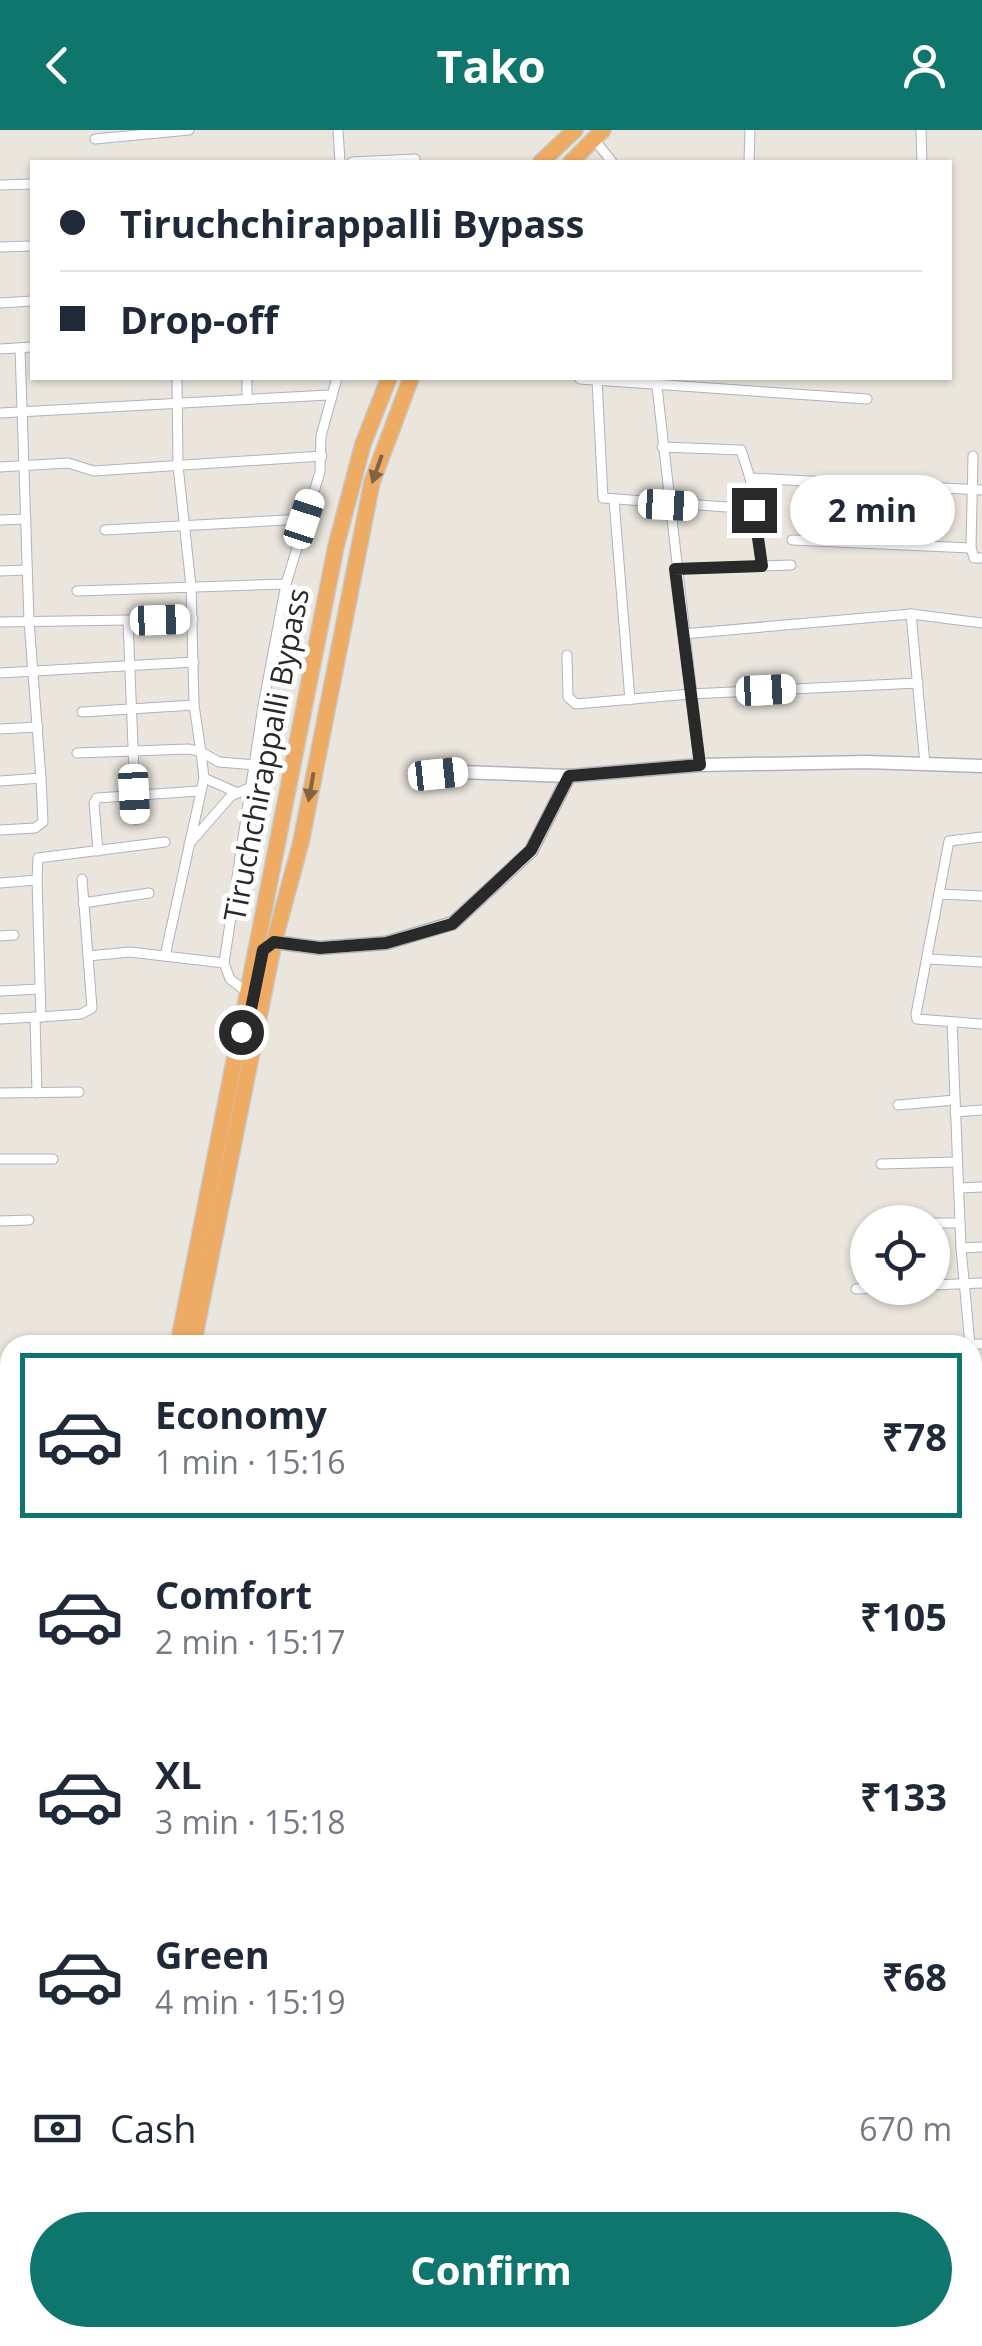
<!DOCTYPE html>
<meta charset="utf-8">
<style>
body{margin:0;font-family:"Open Sans",sans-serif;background:#f6f6f7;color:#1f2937;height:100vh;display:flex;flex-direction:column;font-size:38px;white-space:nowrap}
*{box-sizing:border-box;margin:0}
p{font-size:32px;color:#747a83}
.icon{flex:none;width:55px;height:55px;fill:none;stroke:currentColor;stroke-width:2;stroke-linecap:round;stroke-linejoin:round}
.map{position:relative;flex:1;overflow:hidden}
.sheet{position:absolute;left:0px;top:1205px;width:982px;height:1012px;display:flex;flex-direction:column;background:#fff;border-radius:30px 30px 0 0;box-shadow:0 2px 8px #0004}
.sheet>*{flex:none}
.top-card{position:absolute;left:30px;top:30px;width:922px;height:220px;border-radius:0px;box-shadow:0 2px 8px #0004;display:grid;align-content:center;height:220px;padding:0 30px;background:#fff}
.buttons{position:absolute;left:850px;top:1075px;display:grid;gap:20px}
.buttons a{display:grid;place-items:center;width:100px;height:100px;border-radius:50%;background:#fff;box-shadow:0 2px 8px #0004;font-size:50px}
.end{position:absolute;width:45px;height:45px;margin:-22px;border:12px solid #292929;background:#fff;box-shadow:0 0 0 5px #fff}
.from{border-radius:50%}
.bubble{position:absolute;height:70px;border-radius:35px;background:#fff;box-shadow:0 2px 8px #0004;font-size:32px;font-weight:700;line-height:70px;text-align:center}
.car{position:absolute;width:30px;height:60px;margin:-30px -15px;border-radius:12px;box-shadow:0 0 8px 2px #0007;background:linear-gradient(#fff 24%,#345 0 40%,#fff 0 76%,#345 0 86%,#fff 0)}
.top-card b{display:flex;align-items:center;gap:35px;height:95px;font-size:38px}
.top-card b+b{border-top:2px solid #e0e1e3}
.top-card i{width:25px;height:25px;background:#1f2937}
ul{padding:18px 0 0;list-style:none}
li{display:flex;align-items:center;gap:30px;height:165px;margin:0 20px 15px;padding:0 10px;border:5px solid transparent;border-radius:0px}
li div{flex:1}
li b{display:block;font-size:38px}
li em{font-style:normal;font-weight:700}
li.current{border-color:#0f766e}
li>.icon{width:90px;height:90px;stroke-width:1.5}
.pay{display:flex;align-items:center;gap:25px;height:110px;padding:0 30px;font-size:38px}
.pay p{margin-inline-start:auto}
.primary-button{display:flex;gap:20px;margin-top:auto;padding:20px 30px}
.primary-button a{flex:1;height:115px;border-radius:60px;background:#0f766e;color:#fff;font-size:40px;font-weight:700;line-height:115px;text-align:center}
header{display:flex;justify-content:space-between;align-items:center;height:130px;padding:0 30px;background:#0f766e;color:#fff;font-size:45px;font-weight:700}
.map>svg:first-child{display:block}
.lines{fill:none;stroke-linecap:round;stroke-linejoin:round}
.street-casing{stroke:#b0b2bc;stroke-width:11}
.secondary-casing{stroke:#b0b2bc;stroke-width:15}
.highway-casing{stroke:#c7c7c7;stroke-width:18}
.street{stroke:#fff;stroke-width:9}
.secondary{stroke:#fff;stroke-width:12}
.highway{stroke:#eeab64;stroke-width:15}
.rail-casing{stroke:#a0a1b2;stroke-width:6}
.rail{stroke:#fff;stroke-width:2.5;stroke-dasharray:8;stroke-linecap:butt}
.oneway{fill:#826444}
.route{stroke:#292929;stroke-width:12}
.labels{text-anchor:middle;stroke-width:10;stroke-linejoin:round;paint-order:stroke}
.street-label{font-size:30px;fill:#292929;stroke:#fff}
</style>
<header><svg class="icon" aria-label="back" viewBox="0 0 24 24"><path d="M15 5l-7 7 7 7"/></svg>Tako<svg class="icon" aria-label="person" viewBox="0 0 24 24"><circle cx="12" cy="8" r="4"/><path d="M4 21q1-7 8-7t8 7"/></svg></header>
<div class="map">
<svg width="982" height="2216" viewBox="0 0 982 2216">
<rect width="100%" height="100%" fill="#eae6dd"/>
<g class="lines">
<defs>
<g id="street">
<path d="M338 0 340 32"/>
<path d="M921 0 922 32"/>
<path d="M95 9 189 0"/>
<path d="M594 9 612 32"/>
<path d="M352 32 415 29"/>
<path d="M749 32 750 0"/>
<path d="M0 55 32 54"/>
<path d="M0 117 32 116"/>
<path d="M0 173 32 171"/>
<path d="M0 219 32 217"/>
<path d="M656 248 700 635"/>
<path d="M580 249 867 269"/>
<path d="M597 250 603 368 754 379"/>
<path d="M247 269V248"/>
<path d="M0 283 329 265"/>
<path d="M662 317 741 320 750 348 762 436"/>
<path d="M973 326 971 418 974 428H982"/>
<path d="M0 337 68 333 94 341 322 326"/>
<path d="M750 348 982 360"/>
<path d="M614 370 630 570"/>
<path d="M0 390 26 389"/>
<path d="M105 400 304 389"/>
<path d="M792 410 971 418"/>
<path d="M675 439 791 435"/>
<path d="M0 441 27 440"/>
<path d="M77 461 286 454 320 342 321 306 337 248"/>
<path d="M911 484 925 634"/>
<path d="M0 492 193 489"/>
<path d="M128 492 136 690"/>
<path d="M683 504 911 484 982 493"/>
<path d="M567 525 568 567 576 574 690 564 918 553"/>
<path d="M0 543 194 532"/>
<path d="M82 582 194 575"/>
<path d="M0 599 38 597"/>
<path d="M201 622 219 632 256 635"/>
<path d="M77 623 189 619 201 622 194 575 191 456 178 336 177 248"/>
<path d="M204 648 238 663"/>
<path d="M0 651 41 648 29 491 20 218"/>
<path d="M0 700 35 698 43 692 41 648"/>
<path d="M982 707 949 711 916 884 917 889 982 894"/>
<path d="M189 714 231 666 253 656"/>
<path d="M98 721 94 673 97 668 199 661"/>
<path d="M37 750 38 728 165 712"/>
<path d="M0 753 37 750 41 887H35L37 963"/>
<path d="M939 764 982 766"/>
<path d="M83 773 149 763"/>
<path d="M0 806 14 805"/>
<path d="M88 826 130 822 224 833"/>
<path d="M165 826 204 648 201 622"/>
<path d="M928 829 982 832"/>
<path d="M0 861 40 859"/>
<path d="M248 863 230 849 224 833 263 576 286 454"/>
<path d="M41 887 81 884 92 878 82 749"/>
<path d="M0 889 35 887"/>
<path d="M952 892 961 1118 970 1215"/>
<path d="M0 963 79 962"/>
<path d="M898 975 955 970"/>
<path d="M955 982 982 980"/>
<path d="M0 1029H53"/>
<path d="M881 1034 957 1032"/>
<path d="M960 1058 982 1057"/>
<path d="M0 1091 29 1090"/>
<path d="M932 1093H960"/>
<path d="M961 1118 982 1117"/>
<path d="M932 1155 982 1153"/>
<path d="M856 1159 882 1158"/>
<path d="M933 1215 982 1214"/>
<path d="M972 1246 982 1378"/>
<path d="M972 1491 982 1490"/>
<path d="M972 1544H982"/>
<path d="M972 1606 982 1605"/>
<path d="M972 1667H982"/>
<path d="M972 1728H982"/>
<path d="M972 1788 982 1787"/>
<path d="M0 1834 10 1826"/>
<path d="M972 1844H982"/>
<path d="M972 1903H982"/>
<path d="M972 1963H982"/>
<path d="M972 2055 982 2053"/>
<path d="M972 2115 982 2114"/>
<path d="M972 2171 982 2170"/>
<path d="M628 2208 630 2216"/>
<path d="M916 2208 917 2216"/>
<path d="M440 2216 455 2208"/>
<path d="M743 2216 783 2208"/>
</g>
<g id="secondary">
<path d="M416 647 460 642 569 646 700 635 867 632 982 636"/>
<path d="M268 816 274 812 319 818 386 813 453 793 531 721 569 646"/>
</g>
<g id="highway">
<path d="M541 32 575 0"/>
<path d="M571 32 603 0"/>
<path d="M178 1215 336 416 363 314 389 248"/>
<path d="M193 1215 274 812 301 712 372 352 411 248"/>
<path d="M0 1927 10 1904"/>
<path d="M0 1957 10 1939"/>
</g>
</defs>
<!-- street casing -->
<use href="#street" class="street-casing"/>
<!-- secondary casing -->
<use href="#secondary" class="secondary-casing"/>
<!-- highway casing -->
<use href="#highway" class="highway-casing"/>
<!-- street -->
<use href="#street" class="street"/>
<!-- secondary -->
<use href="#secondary" class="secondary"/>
<!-- highway -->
<use href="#highway" class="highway"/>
<defs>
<g id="rail">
<path d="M0 1553 10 1582"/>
<path d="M231 2208 234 2216"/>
</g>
</defs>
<!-- rail casing -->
<use href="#rail" class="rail-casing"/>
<!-- rail -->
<use href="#rail" class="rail"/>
</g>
<!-- one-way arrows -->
<defs><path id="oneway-solid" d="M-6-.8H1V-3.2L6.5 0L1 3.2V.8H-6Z" transform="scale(2.5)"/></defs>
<g class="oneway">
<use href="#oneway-solid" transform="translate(377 339) rotate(109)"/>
<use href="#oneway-solid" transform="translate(311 657) rotate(100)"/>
</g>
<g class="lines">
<!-- route -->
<path class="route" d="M241 902 249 889 263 820 274 812 320 818 386 813 452 794 531 720 569 646 700 635 675 439 762 436 754 380"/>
</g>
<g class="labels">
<!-- street labels -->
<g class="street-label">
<text transform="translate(267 625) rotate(-79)" y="10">Tiruchchirappalli Bypass</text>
</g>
</g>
</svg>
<div class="buttons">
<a><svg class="icon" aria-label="locate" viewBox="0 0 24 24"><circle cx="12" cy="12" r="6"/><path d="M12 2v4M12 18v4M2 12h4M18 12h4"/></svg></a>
</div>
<i class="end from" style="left:241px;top:902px"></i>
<i class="end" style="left:754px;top:380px"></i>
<div class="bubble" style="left:790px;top:345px;width:165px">2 min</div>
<i class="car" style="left:668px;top:375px;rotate:93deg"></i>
<i class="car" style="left:304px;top:389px;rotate:18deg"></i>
<i class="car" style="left:160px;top:490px;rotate:88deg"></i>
<i class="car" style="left:766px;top:560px;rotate:87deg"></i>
<i class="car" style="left:438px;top:644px;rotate:84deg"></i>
<i class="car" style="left:134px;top:664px;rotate:177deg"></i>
<div class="top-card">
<b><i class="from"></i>Tiruchchirappalli Bypass</b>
<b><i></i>Drop-off</b>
</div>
<section class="sheet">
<ul>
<li class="current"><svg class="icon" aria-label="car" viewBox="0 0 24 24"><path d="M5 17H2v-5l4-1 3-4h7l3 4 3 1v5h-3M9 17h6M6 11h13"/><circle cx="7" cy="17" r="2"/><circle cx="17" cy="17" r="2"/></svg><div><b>Economy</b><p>1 min · 15:16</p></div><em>₹78</em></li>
<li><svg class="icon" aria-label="car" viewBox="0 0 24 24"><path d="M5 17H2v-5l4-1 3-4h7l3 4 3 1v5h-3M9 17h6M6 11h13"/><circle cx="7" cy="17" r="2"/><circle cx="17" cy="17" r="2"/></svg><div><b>Comfort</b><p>2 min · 15:17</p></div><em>₹105</em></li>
<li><svg class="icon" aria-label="car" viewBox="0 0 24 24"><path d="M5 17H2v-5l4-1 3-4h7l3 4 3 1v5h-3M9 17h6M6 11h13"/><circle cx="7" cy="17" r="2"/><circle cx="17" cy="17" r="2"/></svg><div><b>XL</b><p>3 min · 15:18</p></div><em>₹133</em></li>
<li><svg class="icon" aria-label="car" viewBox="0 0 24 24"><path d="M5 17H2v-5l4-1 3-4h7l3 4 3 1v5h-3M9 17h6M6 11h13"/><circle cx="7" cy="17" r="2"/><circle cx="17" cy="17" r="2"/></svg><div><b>Green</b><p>4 min · 15:19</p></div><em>₹68</em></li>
</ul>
<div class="pay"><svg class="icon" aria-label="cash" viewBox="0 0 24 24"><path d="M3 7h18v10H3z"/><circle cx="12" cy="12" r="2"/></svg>Cash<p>670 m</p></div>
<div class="primary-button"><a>Confirm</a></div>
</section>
</div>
